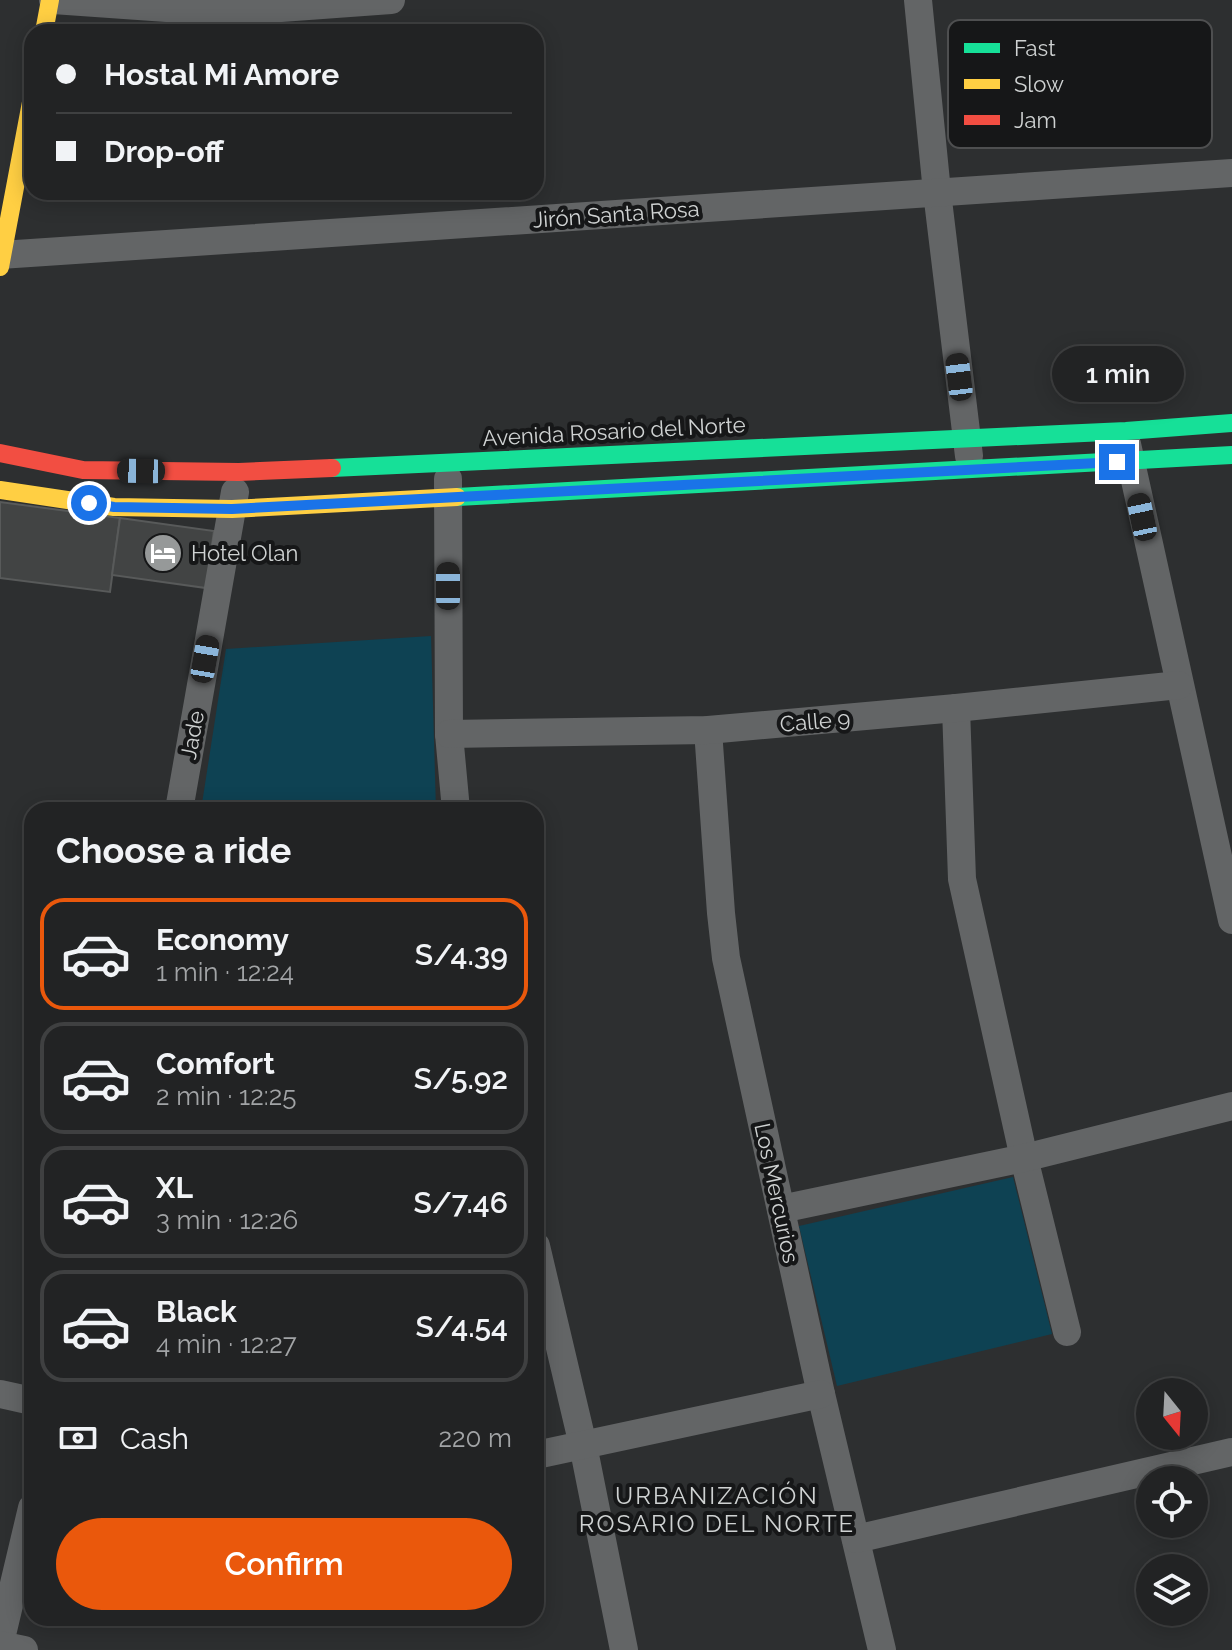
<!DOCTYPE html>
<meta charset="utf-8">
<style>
body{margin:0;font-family:Raleway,sans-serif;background:#2e2f31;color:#f1f3f6;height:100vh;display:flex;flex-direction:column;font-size:30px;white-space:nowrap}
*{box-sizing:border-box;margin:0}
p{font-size:26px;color:#a2a4a6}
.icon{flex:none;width:44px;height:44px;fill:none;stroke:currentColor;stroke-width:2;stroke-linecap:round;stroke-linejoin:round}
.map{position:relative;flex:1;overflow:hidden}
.panel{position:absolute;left:24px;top:802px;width:520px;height:824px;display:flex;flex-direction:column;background:#222324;border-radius:24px;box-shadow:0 4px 20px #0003,0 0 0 2px #3f4041}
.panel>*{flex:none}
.top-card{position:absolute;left:24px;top:24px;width:520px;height:176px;border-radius:24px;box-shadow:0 4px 20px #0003,0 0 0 2px #3f4041;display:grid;align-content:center;height:176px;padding:0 32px;background:#222324}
.needle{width:52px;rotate:162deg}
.fabs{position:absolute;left:1136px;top:1378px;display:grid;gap:16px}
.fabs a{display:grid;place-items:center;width:72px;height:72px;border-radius:50%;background:#222324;box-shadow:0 4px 20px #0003,0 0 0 2px #3f4041;font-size:40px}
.end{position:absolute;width:36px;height:36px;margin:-18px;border:10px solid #1a73e8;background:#fff;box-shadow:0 0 0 4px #fff}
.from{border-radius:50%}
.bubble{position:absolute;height:56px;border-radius:28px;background:#222324;box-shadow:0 4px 20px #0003,0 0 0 2px #3f4041;font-size:26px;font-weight:600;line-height:56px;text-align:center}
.car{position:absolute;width:24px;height:48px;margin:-24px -12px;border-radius:10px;box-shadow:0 0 6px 2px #0007;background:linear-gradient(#222 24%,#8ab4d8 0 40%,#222 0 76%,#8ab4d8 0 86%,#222 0)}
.top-card b{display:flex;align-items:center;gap:28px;height:76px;font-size:30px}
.top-card b+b{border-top:2px solid #3f4041}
.top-card i{width:20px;height:20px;background:#f1f3f6}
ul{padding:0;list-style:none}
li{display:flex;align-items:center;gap:24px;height:112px;margin:0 16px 12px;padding:0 16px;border:4px solid #3f4041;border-radius:24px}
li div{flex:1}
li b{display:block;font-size:30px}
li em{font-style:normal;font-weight:600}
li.on{border-color:#ea580c}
li>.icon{width:72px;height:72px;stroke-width:1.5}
h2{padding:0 32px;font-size:36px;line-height:96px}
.pay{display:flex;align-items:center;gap:20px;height:88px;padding:0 32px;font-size:30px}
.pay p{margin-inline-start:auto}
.button{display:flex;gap:16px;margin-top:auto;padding:16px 32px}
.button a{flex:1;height:92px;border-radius:48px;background:#ea580c;color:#fff;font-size:32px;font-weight:600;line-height:92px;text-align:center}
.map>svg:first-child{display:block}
.green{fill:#0e4253}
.building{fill:#424444;stroke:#585a5a;stroke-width:2}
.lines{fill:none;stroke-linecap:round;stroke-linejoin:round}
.street{stroke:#636566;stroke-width:28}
.fast{stroke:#16e098;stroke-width:18}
.slow{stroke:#ffcf43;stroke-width:18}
.jam{stroke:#f24e42;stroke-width:18}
.route{stroke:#1a73e8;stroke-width:10}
.labels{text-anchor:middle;stroke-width:8;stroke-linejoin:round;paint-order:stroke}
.street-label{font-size:22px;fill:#cfd2d2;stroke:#161718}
.poi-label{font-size:22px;fill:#cfd2d2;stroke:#161718;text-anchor:start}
.neighbourhood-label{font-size:24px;letter-spacing:2px;fill:#cfd2d2;stroke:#161718}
.key{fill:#161718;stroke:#4e4f50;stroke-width:2}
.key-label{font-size:22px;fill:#cfd2d2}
</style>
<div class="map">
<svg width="1232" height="1650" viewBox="0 0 1232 1650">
<rect width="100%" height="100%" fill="#2d2f30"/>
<!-- green -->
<g class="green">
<path d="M431 636 436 810H201L226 649Z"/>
<path d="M1013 1177 1052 1334 837 1386 799 1226Z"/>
</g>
<!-- building -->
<g class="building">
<path d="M0 502 120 518 110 592 0 578Z"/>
<path d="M120 518 214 531 206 588 112 575Z"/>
</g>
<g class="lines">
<!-- street -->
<g class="street">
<path d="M53 0 224 12 391 0"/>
<path d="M918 0 937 192 969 456"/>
<path d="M0 255 1232 173"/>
<path d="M1127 444 1232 920"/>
<path d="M448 479 449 734 456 810"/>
<path d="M956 708 962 879 1024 1158 1067 1332"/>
<path d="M708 730 721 913 726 958 821 1394 882 1650"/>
<path d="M449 734 708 730 956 708 1179 685"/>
<path d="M179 810 235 492"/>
<path d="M781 1209 1024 1158 1232 1106"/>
<path d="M536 1246 583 1445 624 1650"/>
<path d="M0 1394 32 1401"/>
<path d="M536 1455 821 1394"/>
<path d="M856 1539 1232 1452"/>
<path d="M0 1643 32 1508"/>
<path d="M0 1645 24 1650"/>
</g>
<!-- fast -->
<g class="fast">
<path d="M332 468 1126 431 1232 423"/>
<path d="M457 497 1232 455"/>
</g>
<!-- slow -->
<g class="slow">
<path d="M44 32 50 0"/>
<path d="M0 267 32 97"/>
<path d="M0 490 114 507 232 509 457 497"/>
</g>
<!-- jam -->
<path class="jam" d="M0 453 83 470 239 472 332 468"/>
</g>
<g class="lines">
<!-- route -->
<path class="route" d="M89 503 114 507 232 509 1117 462"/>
</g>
<!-- icons -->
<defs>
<symbol id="hotel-disc" viewBox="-11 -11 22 22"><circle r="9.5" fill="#969999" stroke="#161718"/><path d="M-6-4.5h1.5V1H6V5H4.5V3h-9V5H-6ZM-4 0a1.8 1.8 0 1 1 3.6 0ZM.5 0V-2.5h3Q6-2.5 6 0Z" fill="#fff"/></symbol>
</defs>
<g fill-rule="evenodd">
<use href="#hotel-disc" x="141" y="531" width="44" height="44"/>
</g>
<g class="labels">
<!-- street labels -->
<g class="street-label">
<text transform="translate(616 214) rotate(-4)" y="8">Jirón Santa Rosa</text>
<text transform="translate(614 431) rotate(-3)" y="8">Avenida Rosario del Norte</text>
<text transform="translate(815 721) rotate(-5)" y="8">Calle 9</text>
<text transform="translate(192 735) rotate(-80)" y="8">Jade</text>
<text transform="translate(777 1193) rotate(78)" y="8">Los Mercurios</text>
</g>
<!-- poi labels -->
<g class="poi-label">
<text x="191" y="561">Hotel Olan</text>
</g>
<!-- neighbourhood labels -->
<g class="neighbourhood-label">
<text x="717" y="1504">URBANIZACIÓN<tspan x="717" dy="28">ROSARIO DEL NORTE</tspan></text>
</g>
</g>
<!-- legend -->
<rect x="948" y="20" width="264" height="128" rx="12" class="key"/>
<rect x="964" y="43" width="36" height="10" fill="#16e098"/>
<rect x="964" y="79" width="36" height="10" fill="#ffcf43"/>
<rect x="964" y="115" width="36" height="10" fill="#f24e42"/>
<g class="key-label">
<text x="1014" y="56">Fast</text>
<text x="1014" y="92">Slow</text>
<text x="1014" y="128">Jam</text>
</g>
</svg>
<div class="fabs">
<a><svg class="needle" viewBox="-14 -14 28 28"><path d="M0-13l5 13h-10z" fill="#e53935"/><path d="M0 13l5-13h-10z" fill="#a2a4a6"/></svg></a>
<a><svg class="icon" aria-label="locate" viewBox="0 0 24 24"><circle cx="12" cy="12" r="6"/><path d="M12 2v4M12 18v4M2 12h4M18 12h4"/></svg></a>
<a><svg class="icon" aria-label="layers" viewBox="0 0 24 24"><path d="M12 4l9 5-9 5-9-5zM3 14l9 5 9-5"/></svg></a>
</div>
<i class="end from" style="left:89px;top:503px"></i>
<i class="end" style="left:1117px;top:462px"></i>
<div class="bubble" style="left:1052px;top:346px;width:132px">1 min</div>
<i class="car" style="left:959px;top:377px;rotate:353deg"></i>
<i class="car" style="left:141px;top:471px;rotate:271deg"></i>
<i class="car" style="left:1142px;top:517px;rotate:348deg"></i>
<i class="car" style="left:448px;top:586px;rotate:0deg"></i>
<i class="car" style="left:205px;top:659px;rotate:10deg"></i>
<div class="top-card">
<b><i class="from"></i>Hostal Mi Amore</b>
<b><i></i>Drop-off</b>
</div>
<section class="panel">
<h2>Choose a ride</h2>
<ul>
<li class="on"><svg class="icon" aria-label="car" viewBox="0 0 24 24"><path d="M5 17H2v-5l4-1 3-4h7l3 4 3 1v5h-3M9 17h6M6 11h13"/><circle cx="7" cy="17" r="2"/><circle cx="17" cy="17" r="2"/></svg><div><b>Economy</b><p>1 min · 12:24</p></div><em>S/4.39</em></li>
<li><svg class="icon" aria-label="car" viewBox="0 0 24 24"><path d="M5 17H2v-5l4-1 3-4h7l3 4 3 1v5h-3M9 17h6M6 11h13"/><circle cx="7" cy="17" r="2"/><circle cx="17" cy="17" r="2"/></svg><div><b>Comfort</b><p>2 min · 12:25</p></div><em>S/5.92</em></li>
<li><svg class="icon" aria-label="car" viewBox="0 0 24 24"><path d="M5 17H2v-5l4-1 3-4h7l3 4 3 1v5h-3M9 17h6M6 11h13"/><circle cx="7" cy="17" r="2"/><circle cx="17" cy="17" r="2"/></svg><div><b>XL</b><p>3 min · 12:26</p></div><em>S/7.46</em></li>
<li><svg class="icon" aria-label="car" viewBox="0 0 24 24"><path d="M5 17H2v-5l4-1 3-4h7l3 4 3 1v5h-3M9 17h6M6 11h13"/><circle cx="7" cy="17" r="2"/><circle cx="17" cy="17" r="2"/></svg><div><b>Black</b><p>4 min · 12:27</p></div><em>S/4.54</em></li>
</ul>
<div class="pay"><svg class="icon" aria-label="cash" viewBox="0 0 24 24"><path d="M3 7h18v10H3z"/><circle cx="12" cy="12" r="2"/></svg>Cash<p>220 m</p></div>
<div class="button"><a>Confirm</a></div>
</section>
</div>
